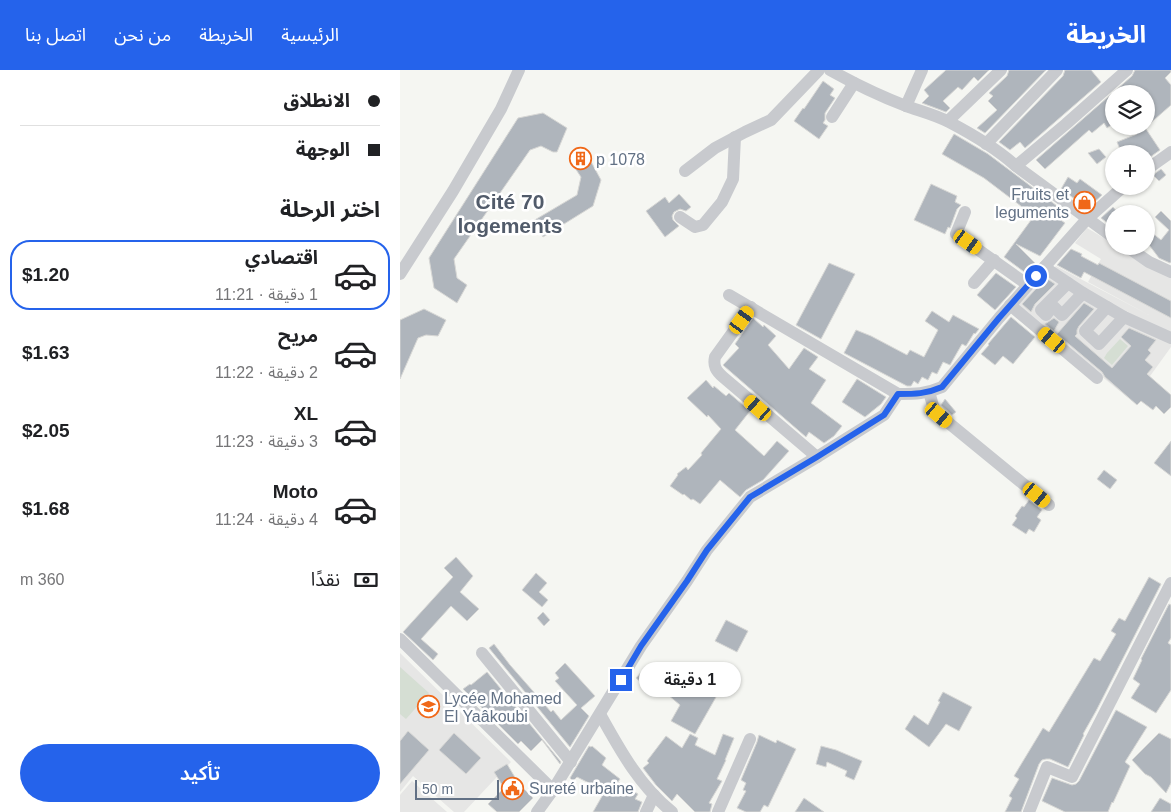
<!DOCTYPE html>
<html lang="ar">
<meta charset="utf-8">
<style>
body{margin:0;font-family:Arial,"Noto Sans Arabic",sans-serif;background:#f6f6f6;color:#202124;direction:rtl;height:100vh;display:flex;flex-direction:column;font-size:19px;white-space:nowrap}
*{box-sizing:border-box;margin:0}
p{font-size:16px;color:#757577}
.icon{flex:none;width:28px;height:28px;fill:none;stroke:currentColor;stroke-width:2;stroke-linecap:round;stroke-linejoin:round}
.map{position:relative;flex:1;overflow:hidden;direction:ltr}
.sheet{display:flex;flex-direction:column;background:#fff;width:400px}
.sheet>*{flex:none}
.hud{display:grid;align-content:center;height:110px;padding:0 20px;background:#fff}
.tools{position:absolute;left:705px;top:15px;display:grid;gap:10px}
.tools a{display:grid;place-items:center;width:50px;height:50px;border-radius:50%;background:#fff;box-shadow:0 1px 4px #0004;font-size:25px}
.scale{position:absolute;left:15px;bottom:12px;width:84px;box-sizing:border-box;padding-left:5px;border:2px solid #627185;border-top:0;font-size:14px;line-height:18px;white-space:nowrap;color:#627185;-webkit-text-stroke:4px #fff;paint-order:stroke}
.end{position:absolute;width:22px;height:22px;margin:-11px;border:6px solid #2563eb;background:#fff;box-shadow:0 0 0 2px #fff}
.from{border-radius:50%}
.bubble{position:absolute;height:35px;border-radius:18px;background:#fff;box-shadow:0 1px 4px #0004;font-size:16px;font-weight:600;line-height:35px;text-align:center;direction:rtl}
.car{position:absolute;width:15px;height:30px;margin:-15px -8px;border-radius:6px;box-shadow:0 0 4px 1px #0007;background:linear-gradient(#f5c518 24%,#345 0 40%,#f5c518 0 76%,#345 0 86%,#f5c518 0)}
.hud b{display:flex;align-items:center;gap:18px;height:48px;font-size:19px}
.hud b+b{border-top:1px solid #e0e0e0}
.hud i{width:12px;height:12px;background:#202124}
ul{padding:0;list-style:none}
li{display:flex;align-items:center;gap:15px;height:70px;margin:0 10px 8px;padding:0 10px;border:2px solid transparent;border-radius:20px}
li div{flex:1}
li b{display:block;font-size:19px}
li em{font-style:normal;font-weight:600}
li.current{border-color:#2563eb}
li>.icon{width:45px;height:45px;stroke-width:1.5}
h2{padding:0 20px;font-size:22px;line-height:60px}
.pay{display:flex;align-items:center;gap:12px;height:55px;padding:0 20px;font-size:19px}
.pay p{margin-inline-start:auto}
.button{display:flex;gap:10px;margin-top:auto;padding:10px 20px}
.button a{flex:1;height:58px;border-radius:30px;background:#2563eb;color:#fff;font-size:20px;font-weight:600;line-height:58px;text-align:center}
header{display:flex;align-items:center;gap:30px;box-sizing:border-box;height:70px;padding:0 25px;background:#2563eb;color:#fff}
header strong{font-size:24px}
nav{display:flex;gap:28px;margin-inline-start:auto;font-size:18px}
main{display:flex;flex:1;min-height:0}
.map>svg:first-child{display:block}
.built{fill:#e6e6e5}
.green{fill:#d5ded3}
.building{fill:#afb5bc;stroke:#d7d7d5}
.lines{fill:none;stroke-linecap:round;stroke-linejoin:round}
.minor{stroke:#c8cace;stroke-width:12}
.route{stroke:#2563eb;stroke-width:6}
.labels{text-anchor:middle;stroke-width:5;stroke-linejoin:round;paint-order:stroke}
.poi-label{font-size:16px;fill:#627185;stroke:#fff;text-anchor:start}
.district-label{font-size:21px;font-weight:bold;fill:#515b6a;stroke:#fff}
</style>
<header>
<strong>الخريطة</strong>
<nav><a>الرئيسية</a><a>الخريطة</a><a>من نحن</a><a>اتصل بنا</a></nav>
</header>
<main>
<div class="map">
<svg width="771" height="742" viewBox="0 0 771 742">
<rect width="100%" height="100%" fill="#f5f6f2"/>
<!-- built -->
<g class="built">
<path d="M687 158 714 174V176H718L745 192 771 204V277L732 331 616 237 656 196 749 245 688 212 701 189 675 173Z"/>
<path d="M0 583 111 692 64 742H54L13 706 0 722Z"/>
<path d="M12 711 47 742H0V725Z"/>
</g>
<!-- green -->
<g class="green">
<path d="M720 269 728 276 712 295 704 288 707 283Z"/>
<path d="M0 597 29 623 6 649 0 644Z"/>
</g>
<!-- building -->
<g class="building">
<path d="M546 0H589L578 11 574 7 562 20 558 17 543 31 550 38 546 42 522 33 529 26 524 20Z"/>
<path d="M609 0H646L585 63 577 58 597 40 588 31 593 26 589 23 607 6Z"/>
<path d="M665 0H691L701 12 625 78 620 72 610 80 599 72 663 6Z"/>
<path d="M735 0H771V2L765 8 771 15V35L746 57V24H714V53L707 58 704 53 692 63 689 60 645 99 636 90 732 6Z"/>
<path d="M423 11 434 19 430 25 435 28 425 43V50L423 53 428 56 419 69 394 51 403 38 404 39Z"/>
<path d="M143 43 167 58 157 82H153L141 76 130 80 54 189 57 208 67 215 57 233 34 218 29 188 118 48Z"/>
<path d="M730 56H744L760 80 746 90V84H722L717 72 737 64Z"/>
<path d="M554 64 588 84 665 142 659 149 665 153 640 186 616 174 635 193 627 204 604 187 634 146 584 108 542 84Z"/>
<path d="M699 79 706 87 697 94 688 83Z"/>
<path d="M182 83 187 90 189 88 201 110 193 136 143 167 133 151 177 125 181 107 175 98 179 95 174 89Z"/>
<path d="M761 99 766 105 759 111 753 105Z"/>
<path d="M668 107 677 113 680 109 702 125 690 136 688 134 686 137 661 119Z"/>
<path d="M531 114 557 126 555 132 561 135 557 139 550 158 548 157 545 164 514 150Z"/>
<path d="M279 124 291 137 286 141 280 139 274 142 272 146 273 150 279 156 265 167 246 141 265 127 269 133Z"/>
<path d="M713 137 719 144H714V158L701 148Z"/>
<path d="M761 141 771 151V192L770 193 759 188 746 171V158L761 170 769 160 755 147Z"/>
<path d="M671 179 682 184 681 186 698 195 699 193 771 231V248L684 202 681 208 657 195Z"/>
<path d="M429 193 455 204 421 269 396 255Z"/>
<path d="M596 203 616 217 595 240 577 225Z"/>
<path d="M646 208 655 214 635 234 631 242 622 234Z"/>
<path d="M684 233 694 239 679 256 677 260V264L675 266 712 298 731 276 721 267 729 258 756 270 748 280 751 283 745 290 753 297 747 304 771 325V337L764 344 756 336 753 340 741 331 737 335 705 307 702 302 657 264Z"/>
<path d="M24 239 46 250 38 266 26 265 18 268 0 309V250Z"/>
<path d="M532 241 549 252 553 245 579 259 575 264 574 263 566 276 562 274 550 295 543 292 537 304 532 302 528 310 522 307 518 314 514 311 511 316H507L444 283 456 260 471 266 507 285 510 280 524 287 538 260 525 251Z"/>
<path d="M611 247 635 267 613 294 603 286 595 295 581 284 589 275 588 274Z"/>
<path d="M353 248 363 257 364 255 376 266 368 275 389 299 404 278 418 287 409 299 426 310 411 333 442 356 434 366 424 373 409 362 406 367 324 296 323 295 339 278 335 274Z"/>
<path d="M654 248 659 252 654 261 645 254Z"/>
<path d="M457 309 486 327 481 334 465 347 442 332Z"/>
<path d="M306 310 313 318 314 316 326 326 329 323 350 341 335 360 364 386 377 371 389 381 363 410 346 420 340 427 320 410 300 434 293 429 291 430 284 424 283 425 270 416 278 405 277 404 286 397 288 400 302 385 301 383 321 359 308 345 307 347 287 328Z"/>
<path d="M545 329 556 342 552 345 541 335Z"/>
<path d="M771 371V406L754 393Z"/>
<path d="M704 400 717 410 710 419 697 409Z"/>
<path d="M629 430 642 440 637 447 641 450 634 462 629 459 626 464 612 455 617 448 615 446 622 436 624 437Z"/>
<path d="M56 487 73 506 60 522 79 539 67 551 51 536 21 569 38 584 33 590 3 562 53 507 44 498Z"/>
<path d="M136 503 147 513 139 522 148 530 142 537 122 520Z"/>
<path d="M749 507 761 514 696 641 683 664 684 665 668 697 650 689H646L642 690 639 694 621 742H605L612 728 609 726 619 709 614 706 643 658 649 662 694 588 700 591 716 564 711 561 719 548 725 551Z"/>
<path d="M769 534 771 535V568L768 573 771 575V620L756 643 731 628 740 614 733 609 742 590 741 589Z"/>
<path d="M143 542 150 550 144 556 137 548Z"/>
<path d="M326 550 348 561 337 582 315 571Z"/>
<path d="M94 574 110 595 132 620 151 642 153 640 161 650 177 635 155 611 159 608 155 603 165 593 195 626 181 638 189 646 170 677 89 578Z"/>
<path d="M245 598 258 609 261 606 268 614 273 608 293 625 306 602 324 613 295 664 271 651 280 635 261 619 259 621 257 619 253 622 236 608Z"/>
<path d="M87 602 161 692 160 694 142 670 131 681 121 671 118 674 63 619 70 614 71 615Z"/>
<path d="M543 622 572 637 559 661 546 654 529 677 505 659 514 645 528 655 540 632 538 631Z"/>
<path d="M716 640 747 657 725 692 730 696 713 733 712 732 708 742H665L642 731 652 708 672 715 676 714 679 711Z"/>
<path d="M8 661 29 680 0 714V671Z"/>
<path d="M54 663 81 688 66 704 39 680Z"/>
<path d="M759 663 771 669V713L766 723 751 707 745 704 732 690Z"/>
<path d="M290 664 298 668 295 675 315 685 323 664 334 668 325 690H326L317 709 322 711 309 733 312 734 310 742H295L277 724 272 731 256 715 243 698 249 693 247 691 266 666 282 678Z"/>
<path d="M359 665 376 673 377 670 396 679 368 737 364 735 360 742H346L337 738 346 721 343 720 346 713 341 710 357 672Z"/>
<path d="M189 676 191 677 192 676 206 688 202 695 220 709 218 712 238 724 235 729 242 732 238 742H193L205 721 177 707 173 711 170 708Z"/>
<path d="M421 676 436 680 462 691 454 710 445 706 447 701 427 692 426 697 416 694Z"/>
<path d="M107 694 119 714 133 728 119 742H97L88 734 104 718 94 702Z"/>
<path d="M404 728 424 742H395Z"/>
<path d="M760 728 771 734V742H751Z"/>
</g>
<g class="lines">
<!-- minor -->
<g class="minor">
<path d="M430 0C455 14 480 26 506 36 520 41 536 45 549 52 572 64 597 79 616 96L714 168"/>
<path d="M506 36 522 0"/>
<path d="M432 47 454 13"/>
<path d="M548 51 601 0"/>
<path d="M586 74 657 0"/>
<path d="M616 96 666 54 727 0"/>
<path d="M746 100 771 82"/>
<path d="M285 101 315 78 345 62 371 50 419 0"/>
<path d="M565 142 556 164 628 215"/>
<path d="M280 147 295 157 303 155 322 132 333 109 335 67"/>
<path d="M726 176 749 192 771 202"/>
<path d="M644 197 683 223 724 247 771 268"/>
<path d="M0 204 53 121 101 39 119 0"/>
<path d="M574 213 594 190"/>
<path d="M668 213 641 240 646 245 653 236 662 245 683 223"/>
<path d="M329 225 498 324"/>
<path d="M610 235 697 308"/>
<path d="M351 237 315 287C313 296 316 301 323 307L417 387"/>
<path d="M707 237 685 261 699 274 724 247"/>
<path d="M529 322 534 339 539 345 649 435"/>
<path d="M0 569 153 720"/>
<path d="M82 583 171 692"/>
<path d="M200 644C220 680 239 715 272 742"/>
<path d="M137 742 153 720 241 576 287 511 307 480 350 427 417 387 484 345 498 324C515 324 526 324 542 317L599 248 687 149 724 116"/>
<path d="M246 742 254 725"/>
<path d="M318 742 350 669"/>
<path d="M629 742 647 697 672 707 771 513"/>
</g>
</g>
<g class="lines">
<!-- route -->
<path class="route" d="M221 610 241 576 287 511 307 480 350 427 417 387 484 345 498 324C515 324 526 324 542 317L599 248 636 206"/>
</g>
<!-- icons -->
<defs>
<symbol id="building-ring" viewBox="-11 -11 22 22"><circle r="9.5" fill="#fff" stroke="#f06818" stroke-width="1.5"/><path d="M-4-6H4V6H1V3H-1V6H-4ZM-2.5-4.3h1.7v1.8h-1.7ZM.8-4.3h1.7v1.8H.8ZM-2.5-1h1.7V.8h-1.7ZM.8-1h1.7V.8H.8Z" fill="#f06818"/></symbol>
<symbol id="shop-ring" viewBox="-11 -11 22 22"><circle r="9.5" fill="#fff" stroke="#f06818" stroke-width="1.5"/><path d="M-5-2.5h2.3a2.7 3.5 0 0 1 5.4 0H5L5.5 6h-11ZM-1.5-2.5h3a1.5 2.3 0 0 0-3 0Z" fill="#f06818"/></symbol>
<symbol id="school-ring" viewBox="-11 -11 22 22"><circle r="9.5" fill="#fff" stroke="#f06818" stroke-width="1.5"/><path d="M0-5L7-2L0 1L-7-2ZM-4 1L0 2.5L4 1V4Q0 6-4 4Z" fill="#f06818"/></symbol>
<symbol id="civic-ring" viewBox="-11 -11 22 22"><circle r="9.5" fill="#fff" stroke="#f06818" stroke-width="1.5"/><path d="M-.6-6.5H3V-4.5H.6V-3L4-1V1h2V6H-6V1h2V-1L-.6-3ZM-1.2 2.5V6h2.4V2.5Z" fill="#f06818"/></symbol>
</defs>
<g fill-rule="evenodd">
<use href="#building-ring" x="168" y="76" width="25" height="25"/>
<use href="#shop-ring" x="672" y="120" width="25" height="25"/>
<use href="#school-ring" x="16" y="624" width="25" height="25"/>
<use href="#civic-ring" x="100" y="706" width="25" height="25"/>
</g>
<g class="labels">
<!-- poi labels -->
<g class="poi-label">
<text x="196" y="95">p 1078</text>
<text x="669" y="130" text-anchor="end">Fruits et<tspan x="669" dy="18">leguments</tspan></text>
<text x="44" y="634">Lycée Mohamed<tspan x="44" dy="18">El Yaâkoubi</tspan></text>
<text x="129" y="724">Sureté urbaine</text>
</g>
<!-- district labels -->
<g class="district-label">
<text x="110" y="139">Cité 70<tspan x="110" dy="24">logements</tspan></text>
</g>
</g>
</svg>
<div class="tools">
<a><svg class="icon" aria-label="layers" viewBox="0 0 24 24"><path d="M12 4l9 5-9 5-9-5zM3 14l9 5 9-5"/></svg></a>
<a>+</a>
<a>−</a>
</div>
<div class="scale">50 m</div>
<i class="end from" style="left:636px;top:206px"></i>
<i class="end" style="left:221px;top:610px"></i>
<div class="bubble" style="left:239px;top:592px;width:102px">1 دقيقة</div>
<i class="car" style="left:568px;top:172px;rotate:125deg"></i>
<i class="car" style="left:342px;top:250px;rotate:36deg"></i>
<i class="car" style="left:652px;top:270px;rotate:310deg"></i>
<i class="car" style="left:358px;top:338px;rotate:311deg"></i>
<i class="car" style="left:539px;top:345px;rotate:130deg"></i>
<i class="car" style="left:637px;top:425px;rotate:129deg"></i>
</div>
<section class="sheet">
<div class="hud">
<b><i class="from"></i>الانطلاق</b>
<b><i></i>الوجهة</b>
</div>
<h2>اختر الرحلة</h2>
<ul>
<li class="current"><svg class="icon" aria-label="car" viewBox="0 0 24 24"><path d="M5 17H2v-5l4-1 3-4h7l3 4 3 1v5h-3M9 17h6M6 11h13"/><circle cx="7" cy="17" r="2"/><circle cx="17" cy="17" r="2"/></svg><div><b>اقتصادي</b><p>1 دقيقة · 11:21</p></div><em>$1.20</em></li>
<li><svg class="icon" aria-label="car" viewBox="0 0 24 24"><path d="M5 17H2v-5l4-1 3-4h7l3 4 3 1v5h-3M9 17h6M6 11h13"/><circle cx="7" cy="17" r="2"/><circle cx="17" cy="17" r="2"/></svg><div><b>مريح</b><p>2 دقيقة · 11:22</p></div><em>$1.63</em></li>
<li><svg class="icon" aria-label="car" viewBox="0 0 24 24"><path d="M5 17H2v-5l4-1 3-4h7l3 4 3 1v5h-3M9 17h6M6 11h13"/><circle cx="7" cy="17" r="2"/><circle cx="17" cy="17" r="2"/></svg><div><b>XL</b><p>3 دقيقة · 11:23</p></div><em>$2.05</em></li>
<li><svg class="icon" aria-label="car" viewBox="0 0 24 24"><path d="M5 17H2v-5l4-1 3-4h7l3 4 3 1v5h-3M9 17h6M6 11h13"/><circle cx="7" cy="17" r="2"/><circle cx="17" cy="17" r="2"/></svg><div><b>Moto</b><p>4 دقيقة · 11:24</p></div><em>$1.68</em></li>
</ul>
<div class="pay"><svg class="icon" aria-label="cash" viewBox="0 0 24 24"><path d="M3 7h18v10H3z"/><circle cx="12" cy="12" r="2"/></svg>نقدًا<p>360 m</p></div>
<div class="button"><a>تأكيد</a></div>
</section>
</main>
